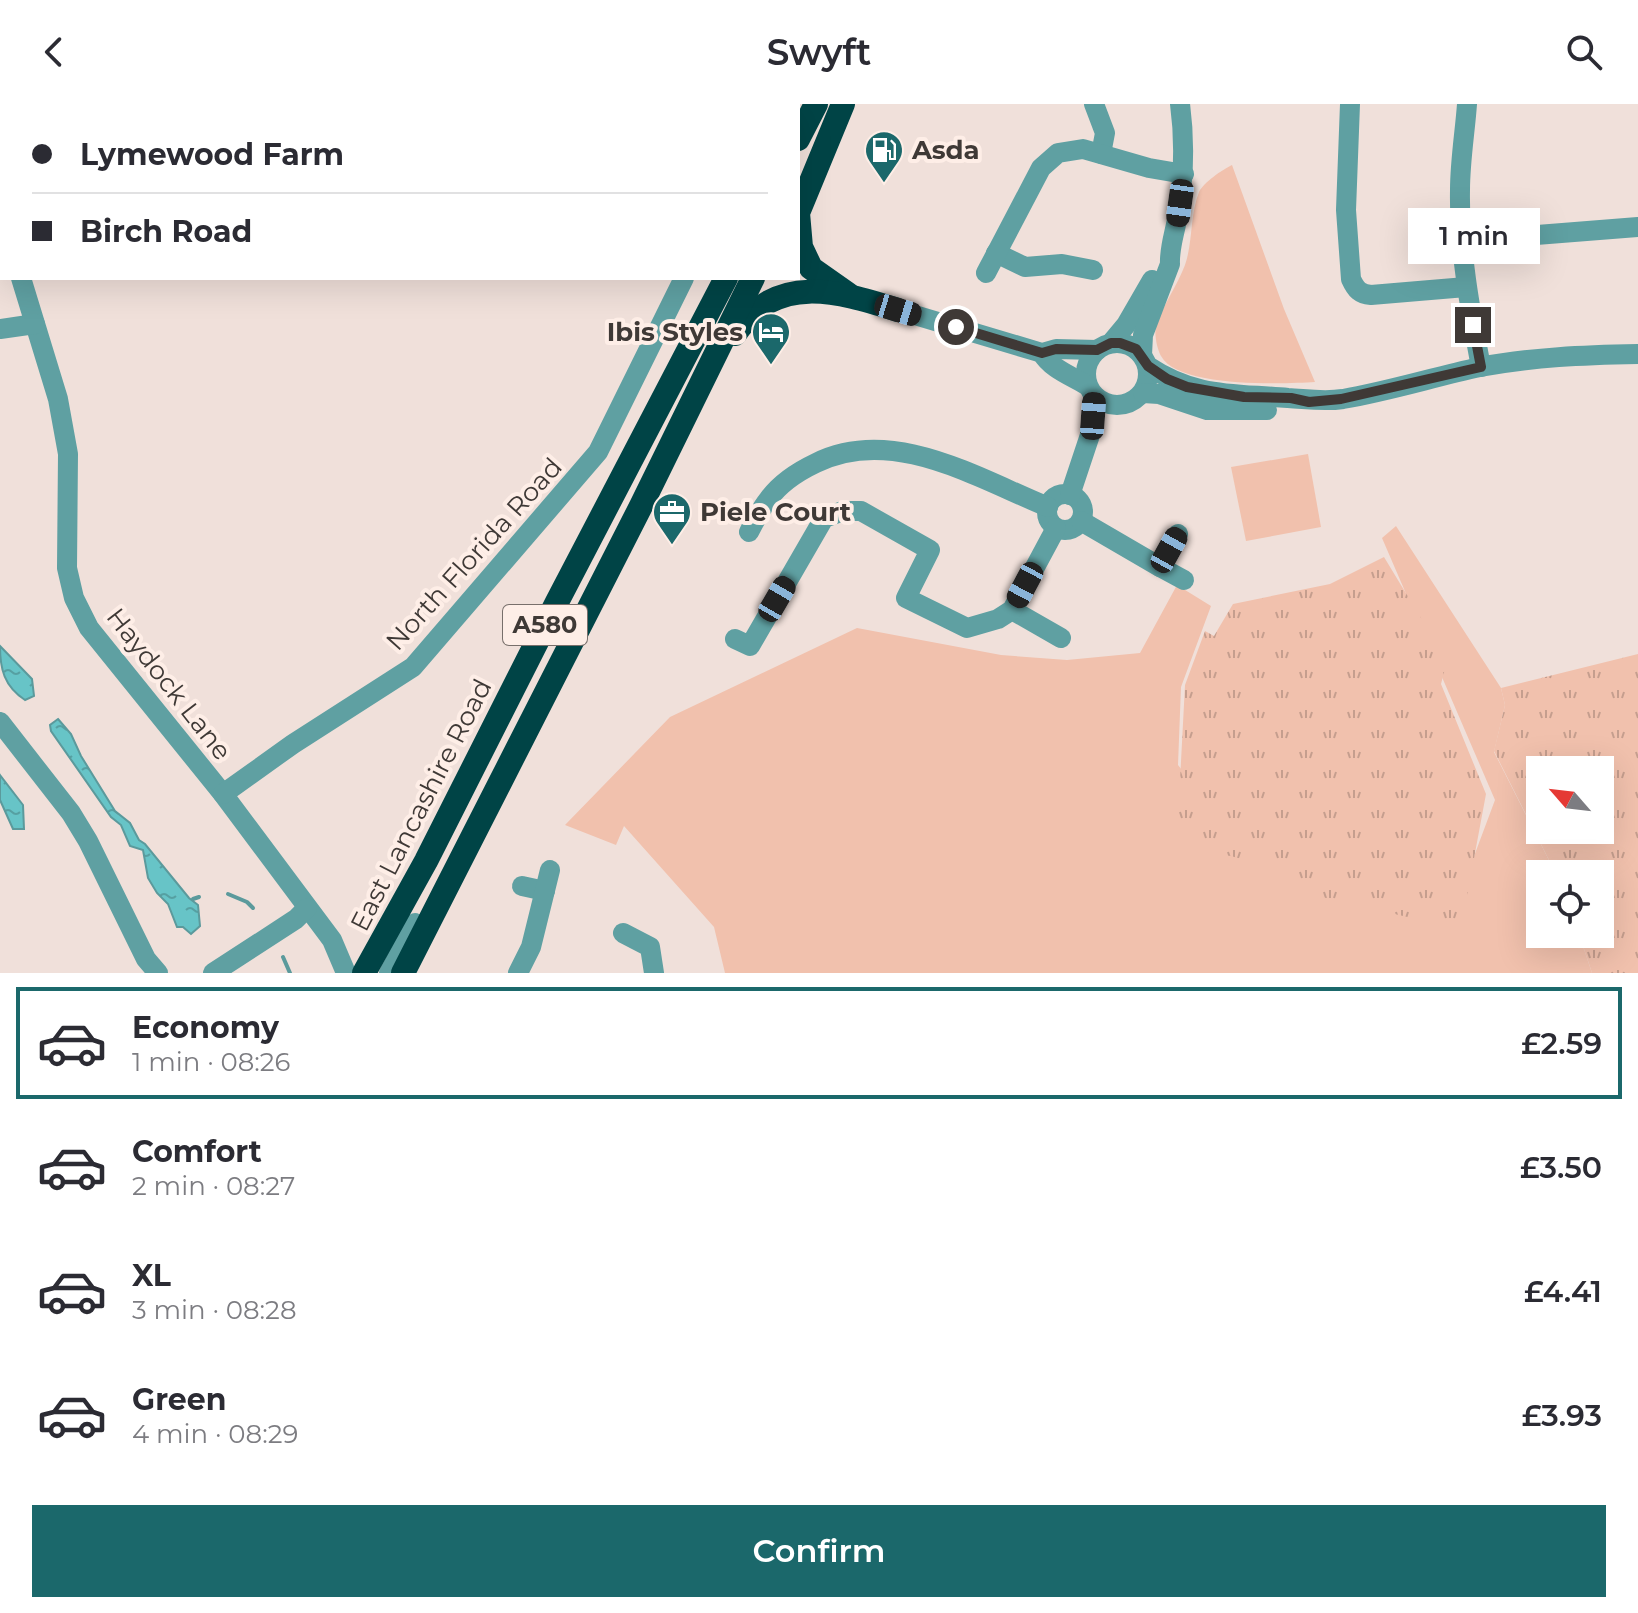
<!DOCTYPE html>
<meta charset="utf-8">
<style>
body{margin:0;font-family:Montserrat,sans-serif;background:#f2f2f3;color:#2b2b33;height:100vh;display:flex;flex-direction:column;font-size:30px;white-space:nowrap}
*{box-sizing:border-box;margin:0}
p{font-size:26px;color:#7c7c81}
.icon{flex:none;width:44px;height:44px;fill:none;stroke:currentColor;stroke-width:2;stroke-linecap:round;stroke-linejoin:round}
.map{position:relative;height:869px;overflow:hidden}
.drawer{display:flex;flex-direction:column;background:#fff;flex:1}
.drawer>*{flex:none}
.banner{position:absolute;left:0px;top:0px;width:800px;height:176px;box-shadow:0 8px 32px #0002;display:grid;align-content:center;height:176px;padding:0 32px;background:#fff}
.needle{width:52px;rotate:298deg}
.fabs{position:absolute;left:1526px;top:652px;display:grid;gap:16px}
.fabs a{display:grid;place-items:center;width:88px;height:88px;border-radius:0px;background:#fff;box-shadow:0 8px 32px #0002;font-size:40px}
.end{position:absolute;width:36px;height:36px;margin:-18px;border:10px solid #3f3936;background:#fff;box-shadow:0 0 0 4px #fff}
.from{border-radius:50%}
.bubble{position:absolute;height:56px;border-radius:0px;background:#fff;box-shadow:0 8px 32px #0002;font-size:26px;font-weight:600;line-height:56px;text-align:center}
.car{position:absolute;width:24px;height:48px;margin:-24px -12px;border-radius:10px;box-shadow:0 0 6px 2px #0007;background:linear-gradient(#222 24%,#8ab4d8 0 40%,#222 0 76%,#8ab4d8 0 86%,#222 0)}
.banner b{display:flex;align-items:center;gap:28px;height:76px;font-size:30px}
.banner b+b{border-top:2px solid #e1e1e2}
.banner i{width:20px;height:20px;background:#2b2b33}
ul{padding:14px 0 0;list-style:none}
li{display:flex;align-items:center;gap:24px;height:112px;margin:0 16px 12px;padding:0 16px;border:4px solid transparent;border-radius:0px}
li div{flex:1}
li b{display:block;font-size:30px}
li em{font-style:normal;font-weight:600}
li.current{border-color:#1b686b}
li>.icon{width:72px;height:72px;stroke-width:1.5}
.button{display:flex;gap:16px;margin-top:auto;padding:16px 32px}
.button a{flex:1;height:92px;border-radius:0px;background:#1b686b;color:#fff;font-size:32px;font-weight:600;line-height:92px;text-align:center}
header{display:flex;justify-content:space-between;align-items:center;height:104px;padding:0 32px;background:#fff;font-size:36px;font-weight:600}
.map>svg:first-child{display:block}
.green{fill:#f1c1ad}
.park{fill:url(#park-tufts);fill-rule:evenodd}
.water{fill:url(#water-ripples);stroke:#5b9a9c;stroke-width:2}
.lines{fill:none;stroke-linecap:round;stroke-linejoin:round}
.stream{stroke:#5b9a9c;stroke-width:4}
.minor{stroke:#5fa0a2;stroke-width:20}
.highway{stroke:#004446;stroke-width:24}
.route{stroke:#3f3936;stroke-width:10}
.labels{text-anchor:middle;stroke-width:8;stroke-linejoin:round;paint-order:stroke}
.shield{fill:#feeee7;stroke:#786f6b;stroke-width:2}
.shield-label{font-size:24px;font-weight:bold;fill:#3f3936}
.poi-label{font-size:26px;font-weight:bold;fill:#3f3936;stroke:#feeee7;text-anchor:start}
.street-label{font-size:26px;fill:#3f3936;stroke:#feeee7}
</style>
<header><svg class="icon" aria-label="back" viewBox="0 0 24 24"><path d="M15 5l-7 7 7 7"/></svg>Swyft<svg class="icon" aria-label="search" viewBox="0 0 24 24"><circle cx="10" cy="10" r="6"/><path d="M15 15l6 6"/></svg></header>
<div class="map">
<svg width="1638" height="869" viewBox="0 0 1638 869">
<defs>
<pattern id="park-tufts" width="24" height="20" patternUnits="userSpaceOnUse" patternTransform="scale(2)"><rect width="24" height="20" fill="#f1c1ad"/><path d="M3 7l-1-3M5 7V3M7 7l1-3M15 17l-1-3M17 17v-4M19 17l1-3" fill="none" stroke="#c59e8e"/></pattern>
<pattern id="water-ripples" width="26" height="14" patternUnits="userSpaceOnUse" patternTransform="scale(2)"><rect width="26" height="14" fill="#67c4c7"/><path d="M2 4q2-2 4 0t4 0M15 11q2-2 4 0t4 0" fill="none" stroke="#56a0a2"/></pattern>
</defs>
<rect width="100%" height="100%" fill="#f0e0da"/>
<!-- green -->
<g class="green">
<path d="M1232 61 1284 205 1315 278C1283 280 1178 284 1161 252 1157 245 1154 230 1156 222 1163 201 1177 182 1185 161 1193 138 1190 110 1199 88 1204 78 1222 66 1232 61Z"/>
<path d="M1308 350 1321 423 1246 437 1231 363Z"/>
<path d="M1396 422 1501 584 1505 601 1494 648 1556 770H1540V830H1579L1592 869H725L714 823 624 722 616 741 565 721 670 613 857 524 1001 551 1067 556 1140 549 1177 481 1211 502 1181 583 1178 661 1214 707 1467 771 1495 696 1382 434Z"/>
</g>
<!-- park -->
<g class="park">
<path d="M1384 453 1447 557 1441 580 1486 690 1464 808 1446 822 1309 790 1298 772 1231 752 1203 749 1178 715 1185 581 1205 527 1214 532 1233 500 1330 480Z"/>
<path d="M1638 550V869H1592L1579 830H1600V770H1556L1494 647 1505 601 1501 584ZM1540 666H1600V726H1540Z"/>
</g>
<!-- water -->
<g class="water">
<path d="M0 542 32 575 34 592 25 596C4 582 0 565 0 542Z"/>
<path d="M58 615 71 630 81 652 115 707 130 719 139 736 145 740 189 794 198 801 200 822 191 830 183 823H177L168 800 157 789 148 774 143 746 130 742 121 721 111 713 51 627 50 621Z"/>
<path d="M0 671 23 701 24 725H13L0 696Z"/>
</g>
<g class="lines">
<!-- stream -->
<g class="stream">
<path d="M228 790 247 798 253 804"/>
<path d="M193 795 199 793"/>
<path d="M283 853 290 869"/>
</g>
<!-- minor -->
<g class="minor">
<path d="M369 0 373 2"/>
<path d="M1094 0 1105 29 1101 50"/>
<path d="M1350 0 1346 106 1351 175C1356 186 1360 190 1371 191L1466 183"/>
<path d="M1467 0C1465 28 1460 57 1460 86 1459 146 1470 205 1481 263"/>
<path d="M767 2 768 0"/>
<path d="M0 107 2 113"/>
<path d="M1462 137 1638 123"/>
<path d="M996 149 1025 163 1062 160 1093 166"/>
<path d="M986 169 1041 64 1058 49 1083 45 1149 64 1184 70"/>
<path d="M21 174 58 295 68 350 67 464 74 494 89 524 223 690 332 836 346 869"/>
<path d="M898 206 1042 249 1056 245 1097 246"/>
<path d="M0 225 35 220"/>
<circle cx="1117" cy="270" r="31"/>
<path d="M1111 239 1126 221 1152 176"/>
<path d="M1042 249C1051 265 1072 272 1088 282"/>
<path d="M1142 251 1143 231 1170 160C1169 143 1176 126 1178 109 1184 72 1185 37 1180 0"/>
<path d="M1148 262C1196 294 1234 289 1288 294 1307 295 1323 298 1343 295 1389 287 1434 273 1480 263 1532 253 1585 251 1638 250"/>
<path d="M1143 289 1159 290 1207 306H1267"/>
<circle cx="1065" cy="408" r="18"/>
<path d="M1070 391 1090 331 1094 292"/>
<path d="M1081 417 1160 463 1178 430"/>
<path d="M749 428C755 417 760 406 768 396 780 379 797 368 816 359 892 321 977 374 1048 403"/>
<path d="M1160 463 1184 476"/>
<path d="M1012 506 1061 534"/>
<path d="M735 535 750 542 824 414 843 407H861L930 446 906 494 967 524 998 515 1012 506 1056 424"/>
<path d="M0 618 71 709 88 737 146 855 158 869"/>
<path d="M223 690 293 640 413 563 598 348 684 174"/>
<path d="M522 782 545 787"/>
<path d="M623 829 650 843 654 869"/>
<path d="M213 869 296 815 307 804"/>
<path d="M389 869 415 819"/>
<path d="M518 869 531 843 550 766"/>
</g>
<!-- highway -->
<g class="highway">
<path d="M843 0 798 109 801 143 811 164 848 190"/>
<path d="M798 35 816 0"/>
<path d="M735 230C777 168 837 187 898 206"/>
<path d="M364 869 426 757 557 498 726 174"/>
<path d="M403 869 641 402 753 174"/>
</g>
</g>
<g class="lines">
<!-- route -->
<path class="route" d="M956 223 1042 249 1056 245 1097 246 1111 239H1120L1136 245 1148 262 1167 275 1187 283 1244 293 1291 294 1309 298 1341 295 1481 263 1473 221"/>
</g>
<!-- icons -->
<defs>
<symbol id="fuel-pin" viewBox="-11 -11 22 30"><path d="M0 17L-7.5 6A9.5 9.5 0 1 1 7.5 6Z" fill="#1b686b" stroke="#feeee7"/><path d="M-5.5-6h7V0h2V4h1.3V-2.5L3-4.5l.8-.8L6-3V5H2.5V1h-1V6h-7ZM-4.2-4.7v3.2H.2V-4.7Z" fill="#fff"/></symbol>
<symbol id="hotel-pin" viewBox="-11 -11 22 30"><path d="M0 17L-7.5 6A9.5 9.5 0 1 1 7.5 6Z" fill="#1b686b" stroke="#feeee7"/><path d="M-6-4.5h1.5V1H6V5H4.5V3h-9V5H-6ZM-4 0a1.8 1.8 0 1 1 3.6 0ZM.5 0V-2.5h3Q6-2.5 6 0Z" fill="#fff"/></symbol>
<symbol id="office-pin" viewBox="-11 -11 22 30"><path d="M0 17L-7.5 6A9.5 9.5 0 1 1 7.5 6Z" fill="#1b686b" stroke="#feeee7"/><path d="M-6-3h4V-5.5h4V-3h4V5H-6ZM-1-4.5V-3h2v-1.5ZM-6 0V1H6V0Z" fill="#fff"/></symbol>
</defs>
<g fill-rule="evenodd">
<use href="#fuel-pin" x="862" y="24" width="44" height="60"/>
<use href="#hotel-pin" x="749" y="206" width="44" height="60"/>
<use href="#office-pin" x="650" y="386" width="44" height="60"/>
</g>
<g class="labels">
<!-- shield labels -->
<rect class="shield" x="503" y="501" width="84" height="40" rx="6"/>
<g class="shield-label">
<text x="545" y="529">A580</text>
</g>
<!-- poi labels -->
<g class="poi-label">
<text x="912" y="55">Asda</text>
<text x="743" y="237" text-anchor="end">Ibis Styles</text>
<text x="700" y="417">Piele Court</text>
</g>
<!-- street labels -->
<g class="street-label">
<text transform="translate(474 450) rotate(-48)" y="9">North Florida Road</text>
<text transform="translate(169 580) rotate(52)" y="9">Haydock Lane</text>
<text transform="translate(421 701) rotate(-63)" y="9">East Lancashire Road</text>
</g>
</g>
</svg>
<div class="fabs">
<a><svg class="needle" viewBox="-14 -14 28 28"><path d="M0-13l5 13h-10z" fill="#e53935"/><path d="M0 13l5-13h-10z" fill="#7c7c81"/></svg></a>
<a><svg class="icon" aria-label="locate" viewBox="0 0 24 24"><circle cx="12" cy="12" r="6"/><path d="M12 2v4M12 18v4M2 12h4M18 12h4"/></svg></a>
</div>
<i class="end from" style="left:956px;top:223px"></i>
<i class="end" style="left:1473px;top:221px"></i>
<div class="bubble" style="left:1408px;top:104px;width:132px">1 min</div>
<i class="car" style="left:1180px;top:99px;rotate:188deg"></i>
<i class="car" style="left:898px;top:206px;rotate:107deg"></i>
<i class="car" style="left:1093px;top:312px;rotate:4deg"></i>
<i class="car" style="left:1169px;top:446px;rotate:29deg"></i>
<i class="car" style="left:1025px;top:481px;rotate:208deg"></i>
<i class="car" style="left:777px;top:495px;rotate:30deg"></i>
<div class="banner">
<b><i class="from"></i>Lymewood Farm</b>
<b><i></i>Birch Road</b>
</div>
</div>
<section class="drawer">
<ul>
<li class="current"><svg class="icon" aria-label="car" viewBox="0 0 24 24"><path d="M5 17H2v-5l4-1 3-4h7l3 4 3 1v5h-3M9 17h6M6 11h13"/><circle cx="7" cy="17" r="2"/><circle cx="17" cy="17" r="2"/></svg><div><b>Economy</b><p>1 min · 08:26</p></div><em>£2.59</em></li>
<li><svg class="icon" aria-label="car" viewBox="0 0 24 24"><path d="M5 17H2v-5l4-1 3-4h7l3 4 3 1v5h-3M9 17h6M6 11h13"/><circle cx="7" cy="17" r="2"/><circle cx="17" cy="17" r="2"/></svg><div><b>Comfort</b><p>2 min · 08:27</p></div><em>£3.50</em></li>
<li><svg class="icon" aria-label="car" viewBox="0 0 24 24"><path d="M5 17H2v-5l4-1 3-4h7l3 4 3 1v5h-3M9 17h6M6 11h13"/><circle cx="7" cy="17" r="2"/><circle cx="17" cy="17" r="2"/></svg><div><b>XL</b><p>3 min · 08:28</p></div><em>£4.41</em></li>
<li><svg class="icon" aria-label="car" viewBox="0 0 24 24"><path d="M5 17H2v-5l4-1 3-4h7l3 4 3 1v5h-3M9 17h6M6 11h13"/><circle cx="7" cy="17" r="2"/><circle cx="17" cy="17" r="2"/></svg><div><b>Green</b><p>4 min · 08:29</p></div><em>£3.93</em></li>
</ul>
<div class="button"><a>Confirm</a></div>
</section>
